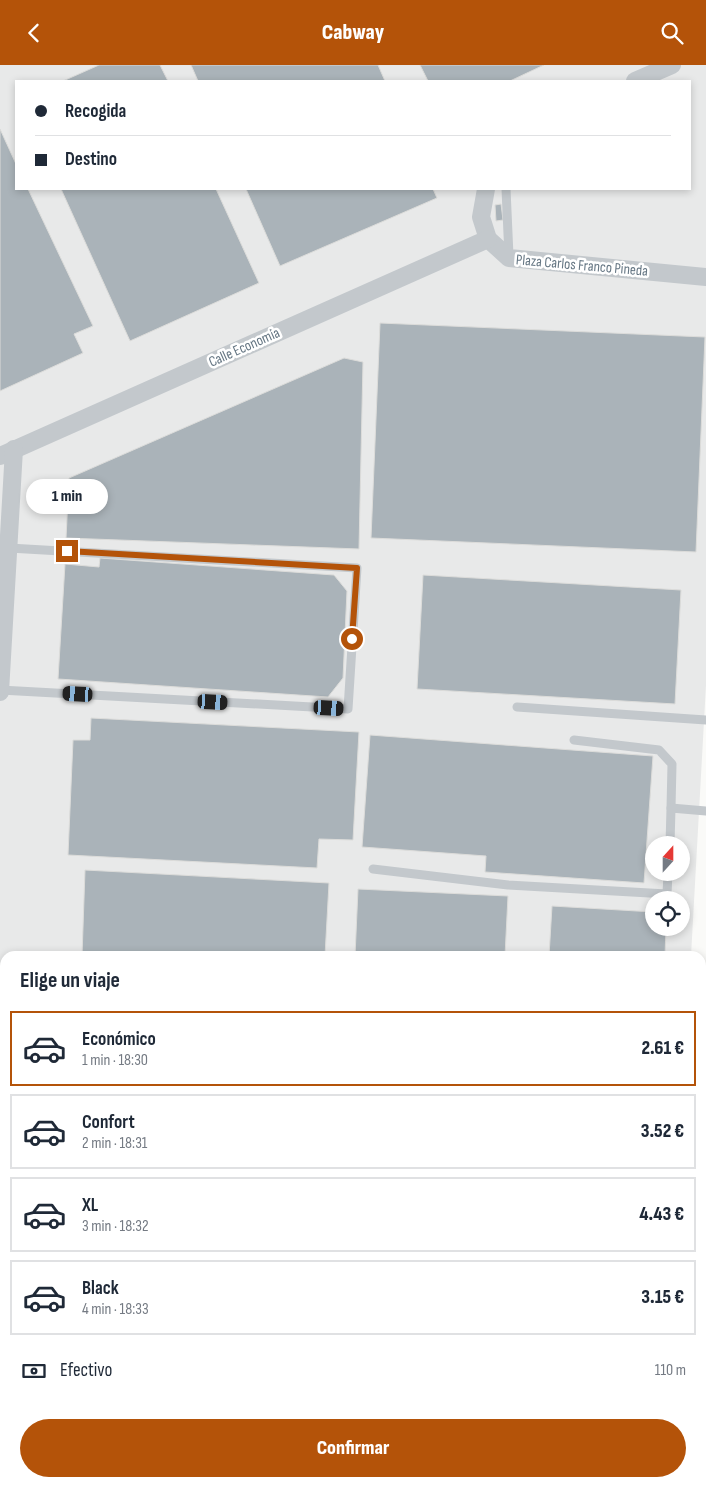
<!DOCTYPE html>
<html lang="es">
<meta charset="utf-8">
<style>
body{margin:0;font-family:"Sofia Sans Condensed",sans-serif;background:#f2f2f3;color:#1f2937;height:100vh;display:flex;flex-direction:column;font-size:19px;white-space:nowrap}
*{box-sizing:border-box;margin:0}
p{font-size:16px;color:#747a83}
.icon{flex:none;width:28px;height:28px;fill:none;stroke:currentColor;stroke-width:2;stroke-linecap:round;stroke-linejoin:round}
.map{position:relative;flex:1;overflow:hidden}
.side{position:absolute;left:0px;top:886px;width:706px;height:536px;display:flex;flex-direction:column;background:#fff;border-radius:15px 15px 0 0;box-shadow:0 2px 8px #0003}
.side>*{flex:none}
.banner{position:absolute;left:15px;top:15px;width:676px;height:110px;border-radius:0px;box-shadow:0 2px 8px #0003;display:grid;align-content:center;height:110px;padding:0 20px;background:#fff}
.needle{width:32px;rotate:21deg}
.fabs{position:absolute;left:645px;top:771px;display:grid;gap:10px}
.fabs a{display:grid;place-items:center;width:45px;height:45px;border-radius:50%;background:#fff;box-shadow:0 2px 8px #0003;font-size:25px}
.end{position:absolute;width:22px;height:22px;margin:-11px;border:6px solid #b45309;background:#fff;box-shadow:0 0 0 2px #fff}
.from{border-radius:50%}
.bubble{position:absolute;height:35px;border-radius:18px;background:#fff;box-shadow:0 2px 8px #0003;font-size:16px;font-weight:800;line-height:35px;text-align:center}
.car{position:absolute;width:15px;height:30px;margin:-15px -8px;border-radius:6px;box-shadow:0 0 4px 1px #0007;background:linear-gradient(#222 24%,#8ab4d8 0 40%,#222 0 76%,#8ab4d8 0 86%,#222 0)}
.banner b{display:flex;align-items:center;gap:18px;height:48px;font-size:19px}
.banner b+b{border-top:1px solid #e0e1e3}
.banner i{width:12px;height:12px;background:#1f2937}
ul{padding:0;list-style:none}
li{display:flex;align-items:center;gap:15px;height:75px;margin:0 10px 8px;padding:0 10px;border:2px solid #e0e1e3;border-radius:0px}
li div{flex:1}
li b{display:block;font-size:19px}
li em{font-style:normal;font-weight:800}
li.active{border-color:#b45309}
li>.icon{width:45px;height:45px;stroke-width:1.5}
h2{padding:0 20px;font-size:22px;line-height:60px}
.pay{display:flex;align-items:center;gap:12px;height:55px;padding:0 20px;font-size:19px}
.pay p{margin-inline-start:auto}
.action{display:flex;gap:10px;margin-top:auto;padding:10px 20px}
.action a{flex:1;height:58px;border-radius:30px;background:#b45309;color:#fff;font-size:20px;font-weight:800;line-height:58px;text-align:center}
header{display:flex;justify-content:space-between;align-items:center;height:65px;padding:0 20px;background:#b45309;color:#fff;font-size:22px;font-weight:800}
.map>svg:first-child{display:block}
.built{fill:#e8e9e9;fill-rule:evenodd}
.building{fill:#aab3b9;stroke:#dcdcda}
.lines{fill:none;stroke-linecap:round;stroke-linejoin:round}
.path{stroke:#bbbfc2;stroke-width:3;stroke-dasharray:2.5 2.5;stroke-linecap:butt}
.service{stroke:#c3c8cc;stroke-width:9}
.minor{stroke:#c3c8cc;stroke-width:18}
.route{stroke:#b45309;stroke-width:6}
.labels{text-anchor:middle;stroke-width:5;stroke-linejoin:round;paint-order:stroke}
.street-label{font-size:15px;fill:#657683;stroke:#fff}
</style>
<header><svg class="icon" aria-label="back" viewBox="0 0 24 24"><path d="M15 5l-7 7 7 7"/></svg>Cabway<svg class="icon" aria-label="search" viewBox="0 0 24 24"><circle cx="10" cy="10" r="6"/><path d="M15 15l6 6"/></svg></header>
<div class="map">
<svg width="706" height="1422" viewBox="0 0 706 1422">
<rect width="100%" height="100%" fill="#fafaf8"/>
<!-- built -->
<path class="built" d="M0 0H706V620L691 891H5V1418H661V1422H0ZM16 16H690V124H16ZM654 780H681V808H654ZM654 835H681V862H654Z"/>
<!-- building -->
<g class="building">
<path d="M99 0H160L168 16H63Z"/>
<path d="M191 0H378L385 16H198Z"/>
<path d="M420 0H544L510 16H428Z"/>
<path d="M0 64 16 99V124H28L93 261 74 269 83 288 0 326Z"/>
<path d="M61 124H216L259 218 130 276Z"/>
<path d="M246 124H433L437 133 280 201Z"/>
<path d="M501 139 503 155 496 156 495 140Z"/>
<path d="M380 258 705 272 696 487 371 473Z"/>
<path d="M344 293 363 297 359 484 66 473 69 413Z"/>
<path d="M100 493 334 510 347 526 343 613 328 632 58 614 65 499 99 502Z"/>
<path d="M423 510 681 525 675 639 417 624Z"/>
<path d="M91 653 359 667 353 775 319 774 317 803 68 790 73 675H90Z"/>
<path d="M370 670 653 691 644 818 485 807 486 791 362 782Z"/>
<path d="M85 805 329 818 325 891H82Z"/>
<path d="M358 824 508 831 505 891H355Z"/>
<path d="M552 841 654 847V862H666L665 891H549Z"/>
<path d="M4 1373 5 1418H293V1422H2Z"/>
<path d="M339 1418H629V1422H338Z"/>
</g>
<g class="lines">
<!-- path -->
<path class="path" d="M701 1336 706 1337"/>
<!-- service -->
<g class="service">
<path d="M506 124 509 191"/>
<path d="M0 625 348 644 357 503 9 483"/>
<path d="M517 642 706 655"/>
<path d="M574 675 659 685 672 699 671 743"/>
<path d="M670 780 671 743 706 746"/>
<path d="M373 804 508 820 667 829 668 808"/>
<path d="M701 986H706"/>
<path d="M313 1422V1418"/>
</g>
<!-- minor -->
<g class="minor">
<path d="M635 16 672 0"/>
<path d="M486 124 481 152 488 174 509 193 706 212"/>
<path d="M0 391 488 174"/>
<path d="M0 627 14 384"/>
<path d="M701 1268 706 1177"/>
<path d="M0 1320H5"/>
<path d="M693 1422V1418"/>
</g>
</g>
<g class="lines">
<!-- route -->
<path class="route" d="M67 486 357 503 352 574"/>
</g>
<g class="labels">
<!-- street labels -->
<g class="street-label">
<text transform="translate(582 200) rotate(5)" y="5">Plaza Carlos Franco Pineda</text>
<text transform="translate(244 282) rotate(-24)" y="5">Calle Economía</text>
</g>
</g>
</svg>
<div class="fabs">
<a><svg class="needle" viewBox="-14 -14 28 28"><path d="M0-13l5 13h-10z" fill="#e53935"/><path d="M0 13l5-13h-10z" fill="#747a83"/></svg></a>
<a><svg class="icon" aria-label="locate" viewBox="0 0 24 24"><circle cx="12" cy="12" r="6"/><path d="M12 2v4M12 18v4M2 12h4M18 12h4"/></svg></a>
</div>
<i class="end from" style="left:352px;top:574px"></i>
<i class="end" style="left:67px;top:486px"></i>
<div class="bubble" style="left:26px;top:414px;width:82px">1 min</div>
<i class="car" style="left:78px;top:629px;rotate:273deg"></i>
<i class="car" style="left:213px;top:637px;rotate:93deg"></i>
<i class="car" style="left:329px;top:643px;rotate:93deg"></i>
<div class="banner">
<b><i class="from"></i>Recogida</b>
<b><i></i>Destino</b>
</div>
<section class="side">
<h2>Elige un viaje</h2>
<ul>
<li class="active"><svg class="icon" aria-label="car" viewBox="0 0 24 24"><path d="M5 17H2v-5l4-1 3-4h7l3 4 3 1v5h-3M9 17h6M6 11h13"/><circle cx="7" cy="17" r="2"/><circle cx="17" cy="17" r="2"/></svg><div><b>Económico</b><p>1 min · 18:30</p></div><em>2.61 €</em></li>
<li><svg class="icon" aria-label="car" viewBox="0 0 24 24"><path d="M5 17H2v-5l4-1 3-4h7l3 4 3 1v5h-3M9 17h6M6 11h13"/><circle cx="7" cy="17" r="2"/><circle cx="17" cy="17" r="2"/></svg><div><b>Confort</b><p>2 min · 18:31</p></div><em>3.52 €</em></li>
<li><svg class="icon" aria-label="car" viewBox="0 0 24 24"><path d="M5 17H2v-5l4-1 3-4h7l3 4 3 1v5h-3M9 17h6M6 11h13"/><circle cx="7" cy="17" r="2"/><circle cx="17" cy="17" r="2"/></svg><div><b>XL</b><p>3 min · 18:32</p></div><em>4.43 €</em></li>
<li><svg class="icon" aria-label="car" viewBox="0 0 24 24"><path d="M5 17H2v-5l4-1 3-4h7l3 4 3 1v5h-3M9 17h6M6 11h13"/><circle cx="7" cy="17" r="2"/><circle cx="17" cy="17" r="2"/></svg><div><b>Black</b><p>4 min · 18:33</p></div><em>3.15 €</em></li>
</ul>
<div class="pay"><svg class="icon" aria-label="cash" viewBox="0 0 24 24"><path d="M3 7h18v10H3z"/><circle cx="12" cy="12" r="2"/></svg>Efectivo<p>110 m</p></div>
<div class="action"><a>Confirmar</a></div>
</section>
</div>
